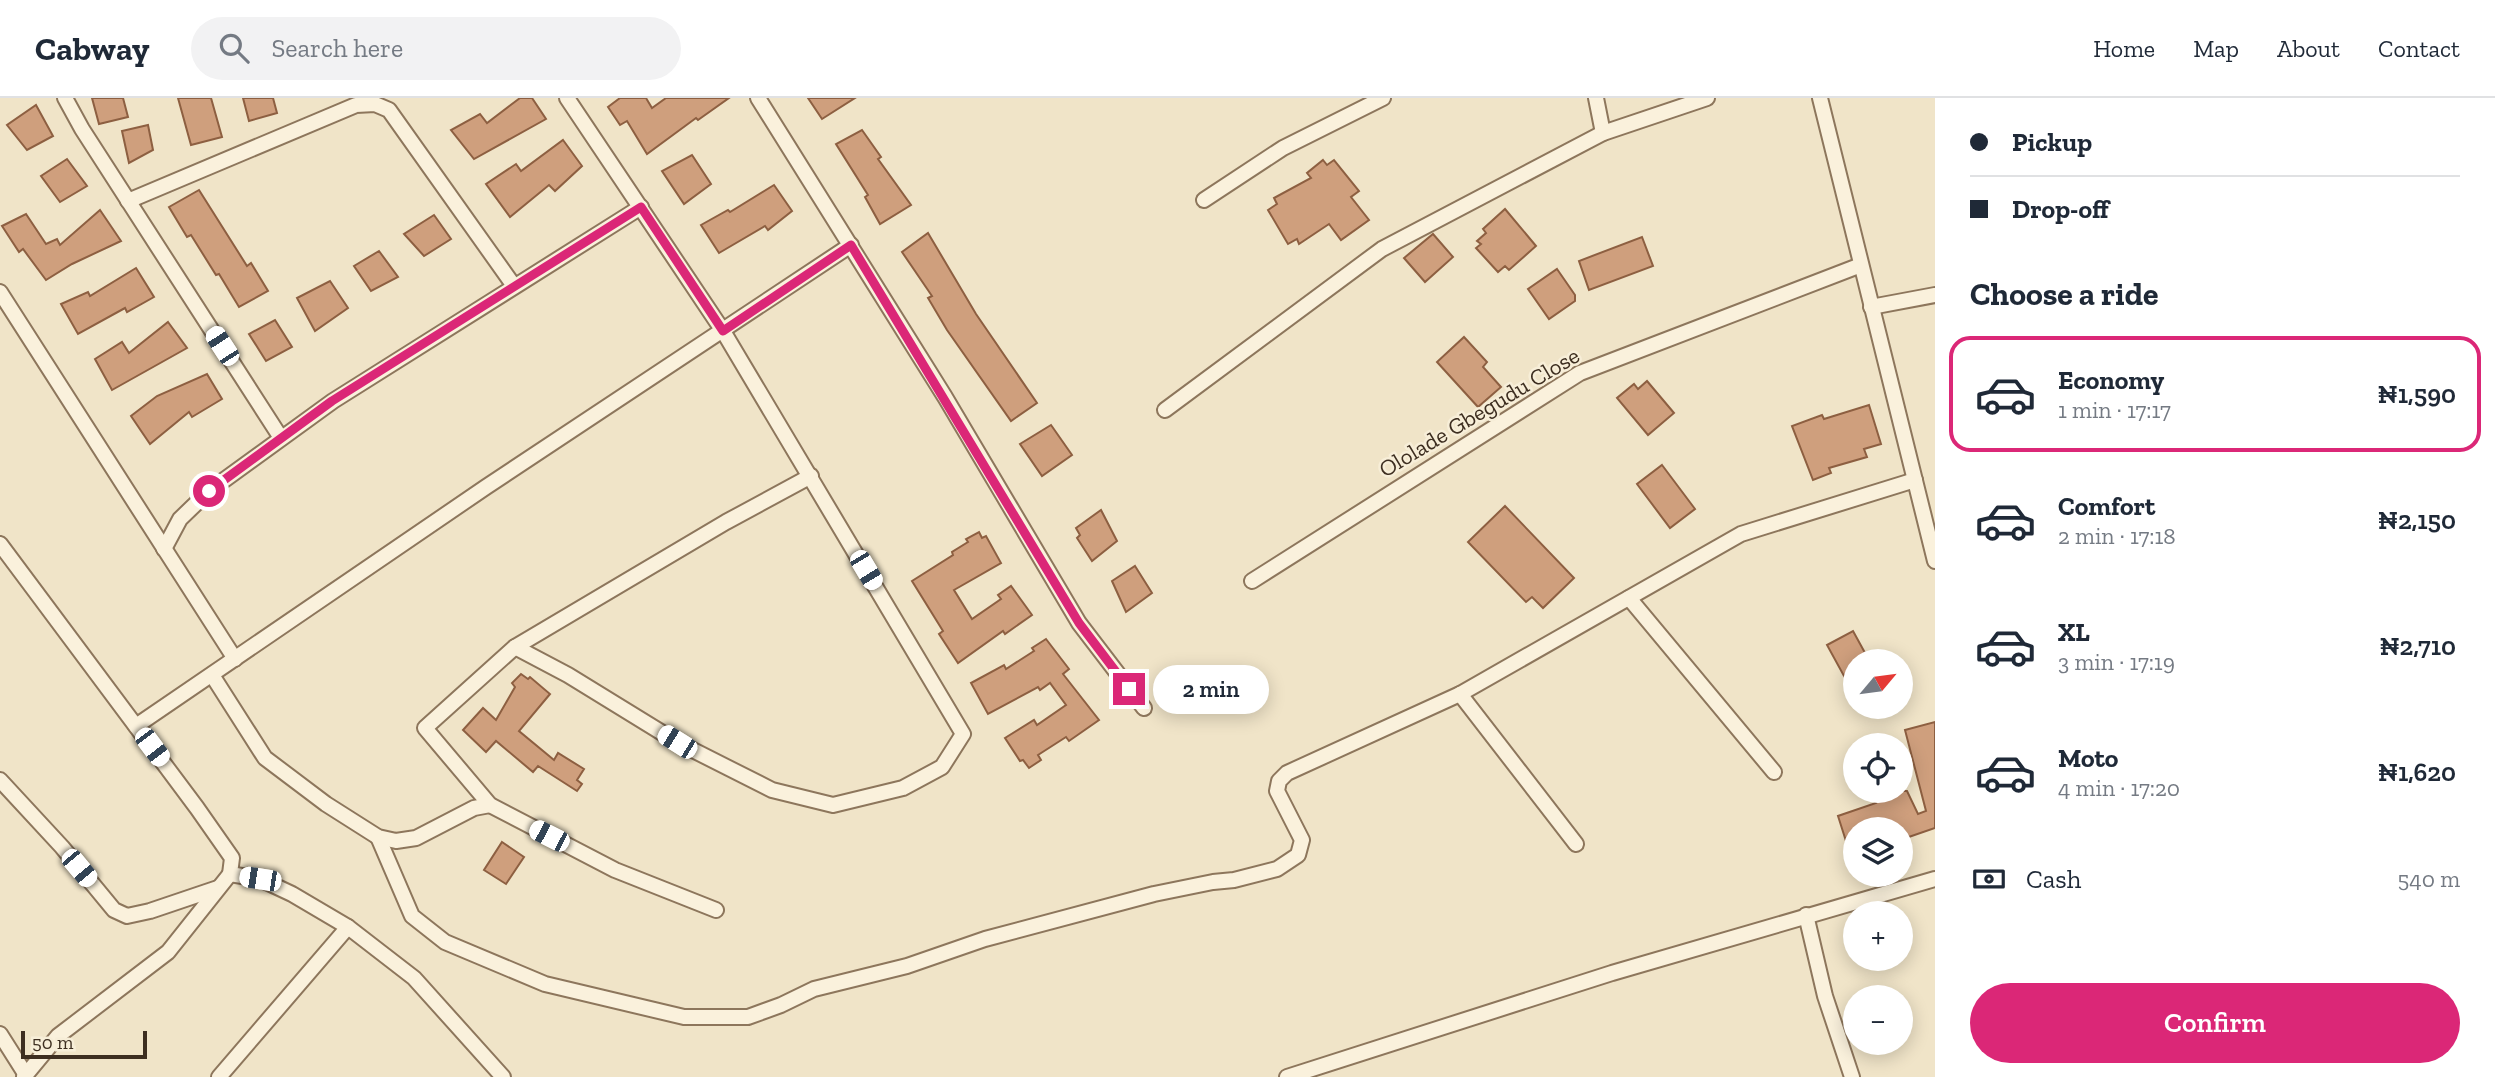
<!DOCTYPE html>
<meta charset="utf-8">
<style>
body{margin:0;font-family:"Zilla Slab",serif;background:#f2f2f3;color:#1f2937;height:100vh;display:flex;flex-direction:column;font-size:26px;white-space:nowrap}
*{box-sizing:border-box;margin:0}
p{font-size:23px;color:#747a83}
.icon{flex:none;width:38px;height:38px;fill:none;stroke:currentColor;stroke-width:2;stroke-linecap:round;stroke-linejoin:round}
.map{position:relative;flex:1;overflow:hidden}
.sheet{display:flex;flex-direction:column;background:#fff;width:560px}
.sheet>*{flex:none}
.hud{display:grid;align-content:center;height:154px;padding:0 35px;background:#fff}
.needle{width:46px;rotate:61deg}
.tools{position:absolute;left:1843px;top:551px;display:grid;gap:14px}
.tools a{display:grid;place-items:center;width:70px;height:70px;border-radius:50%;background:#fff;box-shadow:0 4px 18px #0003;font-size:35px}
.scale{position:absolute;left:21px;bottom:18px;width:126px;box-sizing:border-box;padding-left:7px;border:4px solid #3d2e20;border-top:0;font-size:19px;line-height:24px;white-space:nowrap;color:#3d2e20;-webkit-text-stroke:5px #f7eed8;paint-order:stroke}
.end{position:absolute;width:32px;height:32px;margin:-16px;border:9px solid #db2777;background:#fff;box-shadow:0 0 0 4px #fff}
.from{border-radius:50%}
.bubble{position:absolute;height:49px;border-radius:24px;background:#fff;box-shadow:0 4px 18px #0003;font-size:23px;font-weight:600;line-height:49px;text-align:center}
.car{position:absolute;width:21px;height:42px;margin:-21px -10px;border-radius:9px;box-shadow:0 0 5px 2px #0007;background:linear-gradient(#fff 24%,#345 0 40%,#fff 0 76%,#345 0 86%,#fff 0)}
.hud b{display:flex;align-items:center;gap:24px;height:66px;font-size:26px}
.hud b+b{border-top:2px solid #e0e1e3}
.hud i{width:18px;height:18px;background:#1f2937}
ul{padding:0;list-style:none}
li{display:flex;align-items:center;gap:21px;height:116px;margin:0 14px 10px;padding:0 21px;border:4px solid transparent;border-radius:21px}
li div{flex:1}
li b{display:block;font-size:26px}
li em{font-style:normal;font-weight:600}
li.selected{border-color:#db2777}
li>.icon{width:63px;height:63px;stroke-width:1.5}
h2{padding:0 35px;font-size:32px;line-height:84px}
.pay{display:flex;align-items:center;gap:18px;height:77px;padding:0 35px;font-size:26px}
.pay p{margin-inline-start:auto}
.cta{display:flex;gap:14px;margin-top:auto;padding:14px 35px}
.cta a{flex:1;height:80px;border-radius:42px;background:#db2777;color:#fff;font-size:28px;font-weight:600;line-height:80px;text-align:center}
header{display:flex;align-items:center;gap:42px;box-sizing:border-box;height:98px;padding:0 35px;background:#fff;border-bottom:2px solid #e0e1e3}
header strong{font-size:33px}
nav{display:flex;gap:38px;margin-inline-start:auto;font-size:24px}
.search{width:490px;height:63px;background:#f2f2f3;display:flex;align-items:center;gap:18px;box-sizing:border-box;padding:0 24px;border-radius:38px;color:#747a83;font-size:26px}
main{display:flex;flex:1;min-height:0}
.map>svg:first-child{display:block}
.building{fill:#cf9f7d;stroke:#8d5f41;stroke-width:2}
.lines{fill:none;stroke-linecap:round;stroke-linejoin:round}
.minor-casing{stroke:#8d765c;stroke-width:18}
.minor{stroke:#faf1dc;stroke-width:14}
.route{stroke:#db2777;stroke-width:9}
.labels{text-anchor:middle;stroke-width:5;stroke-linejoin:round;paint-order:stroke}
.street-label{font-size:23px;fill:#3d2e20;stroke:#f7eed8}
</style>
<header>
<strong>Cabway</strong>
<div class="search"><svg class="icon" aria-label="search" viewBox="0 0 24 24"><circle cx="10" cy="10" r="6"/><path d="M15 15l6 6"/></svg>Search here</div>
<nav><a>Home</a><a>Map</a><a>About</a><a>Contact</a></nav>
</header>
<main>
<div class="map">
<svg width="1935" height="979" viewBox="0 0 1935 979">
<rect width="100%" height="100%" fill="#f0e4c8"/>
<!-- building -->
<g class="building">
<path d="M92 0H123L128 19 99 26Z"/>
<path d="M178 0H211L222 39 191 47Z"/>
<path d="M243 0H273L277 15 249 23Z"/>
<path d="M520 0H532L546 21 474 61 451 32 480 16 487 25Z"/>
<path d="M620 0H646L652 10 666 0H729L698 22 696 20 647 56 627 23 620 27 608 9Z"/>
<path d="M808 0H855L822 21Z"/>
<path d="M36 7 53 38 27 52 7 27Z"/>
<path d="M148 27 153 52 129 65 122 33Z"/>
<path d="M862 32 881 59 878 61 911 107 880 126 865 99 868 97 836 46Z"/>
<path d="M563 42 582 68 555 93 549 87 510 119 486 86 516 66 521 73Z"/>
<path d="M692 57 711 86 684 106 662 73Z"/>
<path d="M67 61 87 88 60 104 41 78Z"/>
<path d="M1323 62 1327 67 1334 62 1359 93 1351 99 1369 122 1341 142 1329 126 1299 146 1297 141 1288 146 1268 112 1277 106 1274 100 1311 80 1307 75Z"/>
<path d="M774 87 792 113 768 132 765 128 719 155 701 127 728 112 730 114Z"/>
<path d="M199 92 247 168 251 165 268 193 239 209 219 176 216 177 191 137 187 139 169 109Z"/>
<path d="M1505 111 1536 148 1509 172 1505 168 1498 174 1476 150 1481 146 1477 143 1486 135 1483 131Z"/>
<path d="M100 112 121 143 72 166 46 182 23 151 19 154 2 128 26 116 46 146 57 141 60 147Z"/>
<path d="M434 117 451 141 424 158 404 136Z"/>
<path d="M928 135 976 216 1037 305 1011 323 947 232 928 200 932 198 902 154Z"/>
<path d="M1433 136 1453 159 1425 184 1404 160Z"/>
<path d="M1642 139 1653 168 1589 192 1579 163Z"/>
<path d="M379 153 398 179 371 193 354 168Z"/>
<path d="M136 170 154 199 127 214 125 210 78 236 61 206 88 194 90 198Z"/>
<path d="M1557 171 1575 197V203L1549 221 1528 191Z"/>
<path d="M330 183 348 210 315 233 297 200Z"/>
<path d="M275 222 292 249 266 263 249 236Z"/>
<path d="M168 224 187 250 112 292 95 261 122 244 129 255Z"/>
<path d="M1464 239 1487 264 1483 269 1501 289 1478 309 1437 264Z"/>
<path d="M207 276 222 301 192 319 189 314 150 346 131 318 157 298Z"/>
<path d="M1647 283 1674 315 1648 337 1617 300 1634 286 1638 291Z"/>
<path d="M1869 307 1881 346 1864 351 1867 359 1829 370 1831 375 1813 382 1792 328 1822 317 1824 321Z"/>
<path d="M1051 327 1072 357 1042 378 1020 346Z"/>
<path d="M1662 367 1695 411 1670 430 1637 386Z"/>
<path d="M1505 408 1574 480 1543 510 1532 499 1526 504 1468 444Z"/>
<path d="M1101 412 1117 443 1092 463 1077 440 1080 437 1076 430Z"/>
<path d="M979 434 982 440 986 438 1001 465 954 492 972 521 1001 501 998 497 1011 488 1032 517 1005 536 1003 533 958 565 939 536 943 533 912 483 953 457 952 454 968 444 966 441Z"/>
<path d="M1135 468 1152 495 1126 514 1112 483Z"/>
<path d="M1853 533 1870 564H1855V598L1827 547Z"/>
<path d="M1046 541 1069 571 1063 576 1099 622 1069 643 1066 639 1038 657 1041 662 1029 670 1023 662 1020 663 1005 640 1034 622 1037 627 1066 607 1050 585 1040 592 1038 589 988 616 971 585 1004 567 1006 571 1034 553 1032 550Z"/>
<path d="M521 576 528 581 530 579 550 596 519 633 554 662 558 655 584 671 577 682 582 686 577 693 538 668 533 674 496 643 486 654 463 632 483 610 496 622 515 589 512 585Z"/>
<path d="M1935 624V730L1900 742V732H1855V761L1852 762 1838 718 1876 705 1870 693H1907L1918 716 1926 713 1905 632Z"/>
<path d="M502 744 524 759 506 786 484 772Z"/>
</g>
<g class="lines">
<defs>
<g id="minor">
<path d="M65 0 82 31 281 340"/>
<path d="M758 0 945 299 1079 525 1144 610"/>
<path d="M1596 0 1603 35"/>
<path d="M1820 0 1935 463"/>
<path d="M1204 102 1283 50 1383 0"/>
<path d="M128 103 356 7 375 6 389 12 514 188"/>
<path d="M0 194 235 561"/>
<path d="M1871 209 1935 197"/>
<path d="M1165 312 1382 151 1603 35 1707 0"/>
<path d="M0 446 197 710 232 760 230 776 260 781 292 796 348 829 414 880 503 979"/>
<path d="M164 451 180 421 209 393 333 303 641 109"/>
<path d="M1252 483 1580 275 1861 167"/>
<path d="M1629 500 1774 674"/>
<path d="M515 549 568 577 677 644 772 692 833 707 903 690 942 669 963 636 723 233 567 0"/>
<path d="M212 577 265 660 326 706 378 739 396 743 416 740 474 710 490 707"/>
<path d="M1460 596 1576 746"/>
<path d="M136 628 486 389 851 147"/>
<path d="M0 682 62 749 114 812 127 818 150 813 218 790"/>
<path d="M378 739 412 818 445 844 545 886 684 919H748L781 907 814 891 907 868 985 841 1154 796 1213 784 1234 782 1277 771 1298 757 1302 742 1277 693 1279 683 1287 675 1460 596 1741 436 1915 382"/>
<path d="M716 812 615 772 490 707 425 630 515 549 726 424 811 378"/>
<path d="M1806 817 1825 898 1852 979"/>
<path d="M0 936 26 977"/>
<path d="M24 979 58 938 168 854 230 776"/>
<path d="M219 979 348 829"/>
<path d="M1287 979 1612 875 1935 781"/>
</g>
</defs>
<!-- minor casing -->
<use href="#minor" class="minor-casing"/>
<!-- minor -->
<use href="#minor" class="minor"/>
</g>
<g class="lines">
<!-- route -->
<path class="route" d="M209 393 332 303 641 109 723 233 851 147 1079 525 1129 591"/>
</g>
<g class="labels">
<!-- street labels -->
<g class="street-label">
<text transform="translate(1479 314) rotate(-31)" y="8">Ololade Gbegudu Close</text>
</g>
</g>
</svg>
<div class="tools">
<a><svg class="needle" viewBox="-14 -14 28 28"><path d="M0-13l5 13h-10z" fill="#e53935"/><path d="M0 13l5-13h-10z" fill="#747a83"/></svg></a>
<a><svg class="icon" aria-label="locate" viewBox="0 0 24 24"><circle cx="12" cy="12" r="6"/><path d="M12 2v4M12 18v4M2 12h4M18 12h4"/></svg></a>
<a><svg class="icon" aria-label="layers" viewBox="0 0 24 24"><path d="M12 4l9 5-9 5-9-5zM3 14l9 5 9-5"/></svg></a>
<a>+</a>
<a>−</a>
</div>
<div class="scale">50 m</div>
<i class="end from" style="left:209px;top:393px"></i>
<i class="end" style="left:1129px;top:591px"></i>
<div class="bubble" style="left:1153px;top:567px;width:116px">2 min</div>
<i class="car" style="left:222px;top:248px;rotate:327deg"></i>
<i class="car" style="left:866px;top:472px;rotate:149deg"></i>
<i class="car" style="left:677px;top:644px;rotate:302deg"></i>
<i class="car" style="left:152px;top:649px;rotate:143deg"></i>
<i class="car" style="left:549px;top:738px;rotate:297deg"></i>
<i class="car" style="left:79px;top:770px;rotate:140deg"></i>
<i class="car" style="left:260px;top:781px;rotate:279deg"></i>
</div>
<section class="sheet">
<div class="hud">
<b><i class="from"></i>Pickup</b>
<b><i></i>Drop-off</b>
</div>
<h2>Choose a ride</h2>
<ul>
<li class="selected"><svg class="icon" aria-label="car" viewBox="0 0 24 24"><path d="M5 17H2v-5l4-1 3-4h7l3 4 3 1v5h-3M9 17h6M6 11h13"/><circle cx="7" cy="17" r="2"/><circle cx="17" cy="17" r="2"/></svg><div><b>Economy</b><p>1 min · 17:17</p></div><em>₦1,590</em></li>
<li><svg class="icon" aria-label="car" viewBox="0 0 24 24"><path d="M5 17H2v-5l4-1 3-4h7l3 4 3 1v5h-3M9 17h6M6 11h13"/><circle cx="7" cy="17" r="2"/><circle cx="17" cy="17" r="2"/></svg><div><b>Comfort</b><p>2 min · 17:18</p></div><em>₦2,150</em></li>
<li><svg class="icon" aria-label="car" viewBox="0 0 24 24"><path d="M5 17H2v-5l4-1 3-4h7l3 4 3 1v5h-3M9 17h6M6 11h13"/><circle cx="7" cy="17" r="2"/><circle cx="17" cy="17" r="2"/></svg><div><b>XL</b><p>3 min · 17:19</p></div><em>₦2,710</em></li>
<li><svg class="icon" aria-label="car" viewBox="0 0 24 24"><path d="M5 17H2v-5l4-1 3-4h7l3 4 3 1v5h-3M9 17h6M6 11h13"/><circle cx="7" cy="17" r="2"/><circle cx="17" cy="17" r="2"/></svg><div><b>Moto</b><p>4 min · 17:20</p></div><em>₦1,620</em></li>
</ul>
<div class="pay"><svg class="icon" aria-label="cash" viewBox="0 0 24 24"><path d="M3 7h18v10H3z"/><circle cx="12" cy="12" r="2"/></svg>Cash<p>540 m</p></div>
<div class="cta"><a>Confirm</a></div>
</section>
</main>
